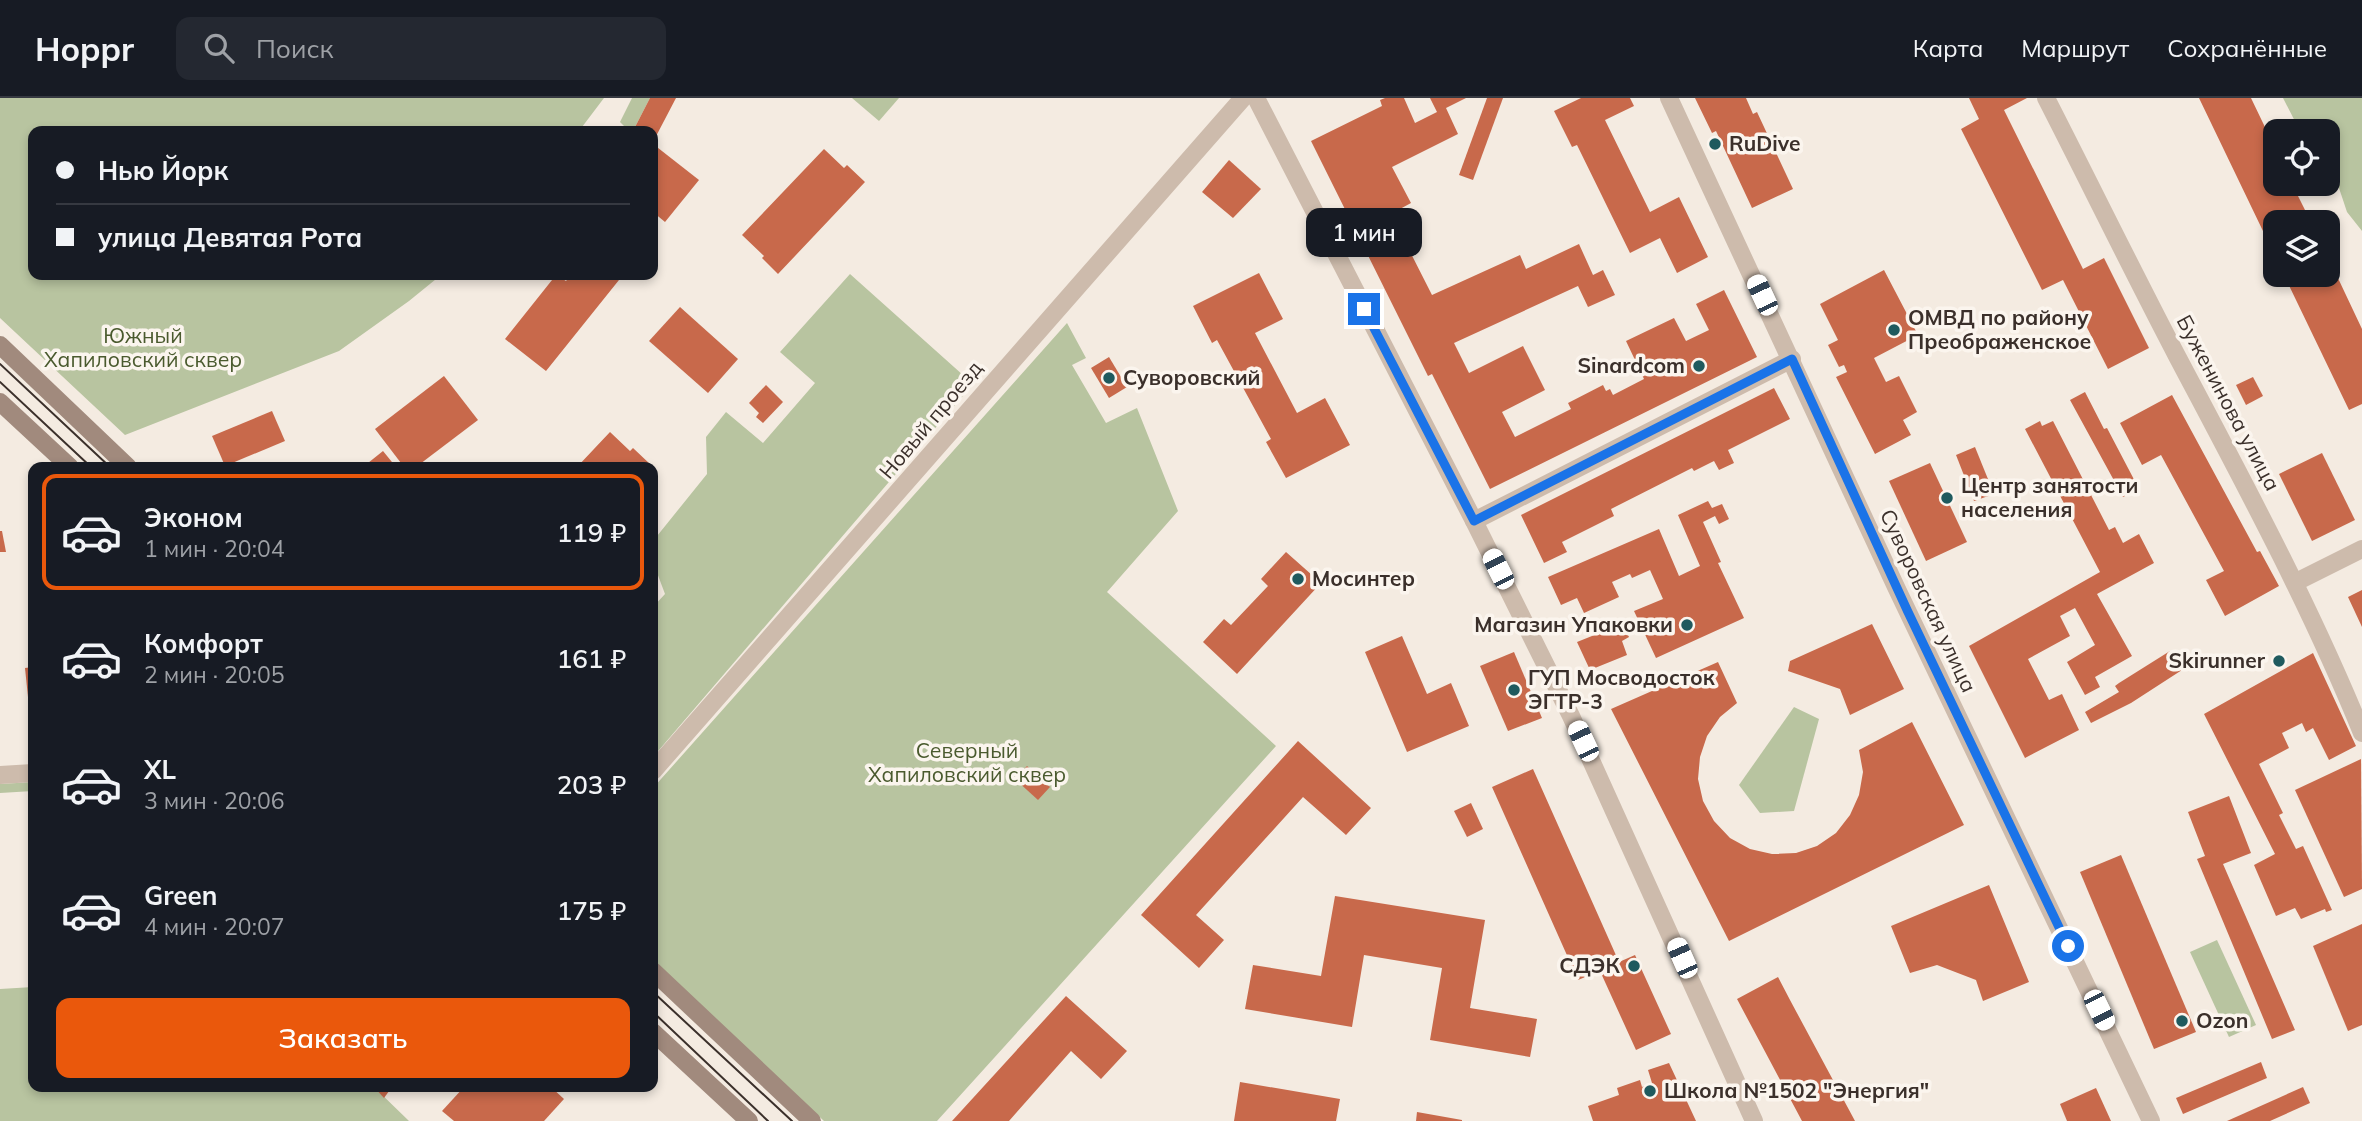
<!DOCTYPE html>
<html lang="ru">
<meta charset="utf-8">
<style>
body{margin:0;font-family:Mulish,sans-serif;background:#242831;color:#f1f3f6;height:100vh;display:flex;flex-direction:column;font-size:26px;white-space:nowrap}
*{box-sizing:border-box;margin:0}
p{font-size:23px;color:#9ea1a6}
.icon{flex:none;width:38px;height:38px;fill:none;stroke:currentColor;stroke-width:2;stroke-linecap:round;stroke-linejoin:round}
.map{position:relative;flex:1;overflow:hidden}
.drawer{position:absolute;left:28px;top:364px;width:630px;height:630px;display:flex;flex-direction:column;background:#171b24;border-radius:14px;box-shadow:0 4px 10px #0003}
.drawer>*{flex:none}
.banner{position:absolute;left:28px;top:28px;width:630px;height:154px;border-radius:14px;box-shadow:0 4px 10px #0003;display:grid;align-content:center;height:154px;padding:0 28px;background:#171b24}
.buttons{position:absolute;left:2263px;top:21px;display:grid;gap:14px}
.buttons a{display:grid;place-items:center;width:77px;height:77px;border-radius:14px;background:#171b24;box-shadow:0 4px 10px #0003;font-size:35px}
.end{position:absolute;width:32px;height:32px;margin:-16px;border:9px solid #1a73e8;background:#fff;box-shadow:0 0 0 4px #fff}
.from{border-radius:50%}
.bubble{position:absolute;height:49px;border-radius:14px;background:#171b24;box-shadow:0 4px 10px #0003;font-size:23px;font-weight:600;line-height:49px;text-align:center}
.car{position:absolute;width:21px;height:42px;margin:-21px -10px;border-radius:9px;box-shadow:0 0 5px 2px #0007;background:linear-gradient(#fff 24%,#345 0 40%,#fff 0 76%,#345 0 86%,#fff 0)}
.banner b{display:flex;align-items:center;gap:24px;height:66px;font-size:26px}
.banner b+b{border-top:2px solid #363941}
.banner i{width:18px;height:18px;background:#f1f3f6}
ul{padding:12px 0 0;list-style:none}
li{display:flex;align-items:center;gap:21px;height:116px;margin:0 14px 10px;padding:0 14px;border:4px solid transparent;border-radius:14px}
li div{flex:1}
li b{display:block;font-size:26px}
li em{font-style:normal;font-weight:600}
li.selected{border-color:#ea580c}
li>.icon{width:63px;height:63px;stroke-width:1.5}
.action{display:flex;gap:14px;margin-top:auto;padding:14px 28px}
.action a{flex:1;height:80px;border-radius:14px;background:#ea580c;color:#fff;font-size:28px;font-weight:600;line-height:80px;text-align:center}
header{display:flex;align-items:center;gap:42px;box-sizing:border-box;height:98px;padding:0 35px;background:#171b24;border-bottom:2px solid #363941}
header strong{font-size:33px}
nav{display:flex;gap:38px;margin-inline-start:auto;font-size:24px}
.search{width:490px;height:63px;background:#242831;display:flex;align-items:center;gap:18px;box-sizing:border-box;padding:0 24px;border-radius:14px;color:#9ea1a6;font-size:26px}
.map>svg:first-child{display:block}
.green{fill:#b8c4a0}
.building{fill:#c8694b}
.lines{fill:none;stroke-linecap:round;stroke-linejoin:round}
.minor{stroke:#cdbbac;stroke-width:18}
.secondary{stroke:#a18a7d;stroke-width:18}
.tram{stroke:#3b302b;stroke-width:2}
.route{stroke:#1a73e8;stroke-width:9}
.poi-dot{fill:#1f5a5e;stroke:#fbf5ee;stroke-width:2.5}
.labels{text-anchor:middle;stroke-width:7;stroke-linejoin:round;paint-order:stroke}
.poi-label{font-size:21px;font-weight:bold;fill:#3b302b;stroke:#fbf5ee;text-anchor:start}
.park-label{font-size:21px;fill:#4a5a2e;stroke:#fbf5ee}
.street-label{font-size:21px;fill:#3b302b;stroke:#fbf5ee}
</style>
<header>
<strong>Hoppr</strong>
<div class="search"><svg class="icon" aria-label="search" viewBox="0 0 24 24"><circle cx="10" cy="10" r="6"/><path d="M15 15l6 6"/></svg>Поиск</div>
<nav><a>Карта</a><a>Маршрут</a><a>Сохранённые</a></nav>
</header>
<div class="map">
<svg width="2362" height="1023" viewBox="0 0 2362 1023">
<rect width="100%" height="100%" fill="#f4ebe1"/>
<!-- green -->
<g class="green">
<path d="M0 0H604L579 33H33V177H441L409 203 339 253 125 337 0 220Z"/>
<path d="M632 0H650L633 33H629L620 24Z"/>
<path d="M852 0H899L879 23Z"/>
<path d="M2283 0H2362V133L2347 114 2339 90 2328 73V33H2300Z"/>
<path d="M850 176 973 286 653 659V509L665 496 653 464V443L707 376 706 339 726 314 763 345 815 285 780 254Z"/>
<path d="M1067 225 1086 260 1072 267 1106 325 1137 310 1178 413 1107 494 1276 648 937 1023H824L653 863V690Z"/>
<path d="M1794 609 1819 621 1794 713 1760 715 1739 687Z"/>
<path d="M33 684V693L0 695V686Z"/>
<path d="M2217 842 2256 927 2229 939 2190 854Z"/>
<path d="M33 889V989H374L409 1023H0V891Z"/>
</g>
<!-- building -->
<g class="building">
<path d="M650 0H676L653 44V33H633Z"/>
<path d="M1385 0H1404L1415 25 1437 14 1430 0H1466L1446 10 1458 36 1392 69 1411 105 1400 111 1408 127 1399 132 1432 197 1520 157 1526 171 1579 146 1593 177 1603 172 1615 197 1588 209 1578 188 1454 245 1469 275 1523 248 1545 292 1502 314 1515 339 1571 311 1568 305 1603 287 1606 293 1610 291 1613 297 1644 281 1626 243 1674 220 1686 243 1709 232 1696 206 1724 192 1757 259 1490 391 1432 276 1428 278 1311 43 1382 8 1380 2Z"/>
<path d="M1487 0H1503L1473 82 1459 77Z"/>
<path d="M1581 0H1630L1634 8 1605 22 1650 114 1679 99 1708 159 1677 175 1660 140 1630 155 1577 47 1572 49 1554 13Z"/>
<path d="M1695 0H1746L1753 16 1757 14 1793 91 1752 110 1716 33 1712 35Z"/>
<path d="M1969 0H2027L2004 12 2083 171 2104 160 2149 250 2108 271 2063 182 2042 192 1961 31 1979 21Z"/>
<path d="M2199 0H2251L2275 50V86H2292L2311 124H2275V158Z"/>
<path d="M653 46 699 82 665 124 653 114Z"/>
<path d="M824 51 844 70 847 67 865 84 778 176 762 160 764 158 742 137Z"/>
<path d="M1229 62 1261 91 1233 120 1202 94Z"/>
<path d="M2328 159 2362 231V306L2349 312 2284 177H2328Z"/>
<path d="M1884 172 1918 237 1874 260 1886 284 1899 278 1917 314 1903 322 1911 337 1875 356 1836 279 1847 274 1844 267 1839 269 1828 247 1838 242 1820 206Z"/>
<path d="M1259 175 1283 221 1255 235 1297 315 1325 300 1350 347 1286 380 1266 344 1271 341 1217 242 1212 245 1193 208Z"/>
<path d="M556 177 566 183 571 177H623L546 273 505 241Z"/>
<path d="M680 209 738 261 708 295 649 243Z"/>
<path d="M1109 259 1127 289 1109 300 1091 270Z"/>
<path d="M444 278 478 322 416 369H404L375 331Z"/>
<path d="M2253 279 2263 298 2246 307 2236 287Z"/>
<path d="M766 287 783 304 763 325 756 319 759 315 749 305Z"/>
<path d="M1774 290 1790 321 1728 352 1734 365 1719 372 1714 363 1694 373 1692 370 1611 411 1614 418 1562 444 1567 454 1544 465 1521 417Z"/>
<path d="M2085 294 2104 331 2107 330 2139 391 2123 399 2070 302Z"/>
<path d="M2172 297 2257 454 2260 453 2279 488 2225 518 2206 482 2224 473 2161 357 2142 367 2120 325Z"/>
<path d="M272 313 285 343 225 368 212 338Z"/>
<path d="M2040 323 2042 328 2053 323 2109 432 2115 429 2123 445 2139 436 2154 465 2097 496 2132 558 2095 579 2100 589 2085 597 2067 564 2095 547 2075 510 2060 518 2070 538 2028 561 2049 602 2062 596 2079 632 2025 660 1969 548 2100 474 2025 331Z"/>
<path d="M610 334 630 353 633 350 651 367 649 369H577Z"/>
<path d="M1975 349 1994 396 1974 403 1956 357Z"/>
<path d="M383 353 396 369H363Z"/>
<path d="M2322 355 2355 422 2312 443 2279 376Z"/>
<path d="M1930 365 1967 444 1926 463 1889 383Z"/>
<path d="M1708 403 1712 410 1722 406 1729 421 1719 426 1715 418 1703 424 1721 464 1718 465 1744 520 1656 560 1634 513 1663 501 1650 472 1632 480 1630 476 1612 484 1619 499 1584 515 1577 500 1561 507 1548 479 1659 431 1679 478 1700 468 1678 417Z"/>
<path d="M0 433H2L6 454H0Z"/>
<path d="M1286 454 1321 485 1237 576 1203 544 1224 521 1231 527 1268 488 1261 481Z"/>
<path d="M2362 492V529L2348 499Z"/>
<path d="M1620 520 1629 539 1622 543 1627 557 1590 572 1577 544 1597 536 1595 531Z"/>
<path d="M1872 526 1904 591 1850 617 1840 591 1788 573 1790 563Z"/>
<path d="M1402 538 1427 596 1451 585 1469 628 1407 654 1365 554Z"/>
<path d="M2170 553 2182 572 2131 605 2091 625 2085 614 2119 594 2115 588 2119 585Z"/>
<path d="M1514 554 1542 620 1508 633 1480 568Z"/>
<path d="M2313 555 2356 648 2329 662 2313 630 2306 634 2302 625 2282 635 2289 650 2259 666 2283 715 2279 717 2296 751 2303 748 2332 812 2326 814 2325 811 2301 821 2295 810 2276 818 2254 767 2275 756 2204 616Z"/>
<path d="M1718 564 1737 605 1720 619 1707 638 1700 659 1698 681 1703 703 1714 723 1730 740 1750 751 1772 756 1796 755 1817 748 1836 735 1850 717 1859 697 1863 674 1859 652 1912 624 1964 727 1729 843 1611 611Z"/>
<path d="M33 569V598L28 599 25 570Z"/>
<path d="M1298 643 1371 710 1346 737 1303 699 1196 817 1224 842 1199 870 1141 817Z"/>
<path d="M2361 661 2362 791 2344 799 2295 692Z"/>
<path d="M1027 668 1050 689 1038 702 1015 681Z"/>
<path d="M1533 671 1619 864 1635 857 1671 936 1636 952 1600 873 1578 882 1492 689Z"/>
<path d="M2229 698 2251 755 2223 766 2295 932 2272 941 2197 761 2205 758 2188 714Z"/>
<path d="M1471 705 1483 731 1467 739 1454 713Z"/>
<path d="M2121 757 2196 934 2154 951 2080 774Z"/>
<path d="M1989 787 2029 884 1983 903 1976 882 1937 867 1910 875 1891 828Z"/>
<path d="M1335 798 1485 822 1470 910 1537 921 1530 959 1430 942 1442 870 1364 857 1352 929 1245 911 1253 867 1321 878Z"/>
<path d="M2362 826V927L2348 933 2313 848Z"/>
<path d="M1778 879 1790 902 1855 1023H1802L1737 901Z"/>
<path d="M1066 898 1127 953 1101 981 1071 953 1009 1023H952Z"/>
<path d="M2261 964 2267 980 2183 1016 2176 1000Z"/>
<path d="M1669 965 1696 1023H1593L1588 1008 1619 997 1617 990 1640 982 1642 989 1652 985 1648 972Z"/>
<path d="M1240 984 1340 1001 1336 1023H1234Z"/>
<path d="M374 989H392L384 1000Z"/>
<path d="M464 989H551L564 1001 544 1023H454L442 1013Z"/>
<path d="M2303 989 2310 1005 2270 1023H2227Z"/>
<path d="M2096 990 2111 1023H2067L2060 1006Z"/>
<path d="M1417 1014 1462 1022V1023H1416Z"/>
</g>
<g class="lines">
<!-- minor -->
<g class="minor">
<path d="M1256 0 1474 423 1571 618 1754 1023"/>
<path d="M1669 0 1896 489 2151 1023"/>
<path d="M2046 0C2090 86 2133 174 2178 260 2243 383 2309 505 2362 635"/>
<path d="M1474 423 1792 261"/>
<path d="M2296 484 2362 451"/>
<path d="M653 673 1243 0"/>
<path d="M0 677 33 675"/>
</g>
<!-- secondary -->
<g class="secondary">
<path d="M0 247 128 369"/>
<path d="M0 304 70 369"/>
<path d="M653 873 812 1023"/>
<path d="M653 934 749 1023"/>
</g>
<!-- tram -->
<g class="tram">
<path d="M0 266 110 369"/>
<path d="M0 284 91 369"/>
<path d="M653 894 792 1023"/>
<path d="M653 914 768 1023"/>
</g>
</g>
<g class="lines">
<!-- route -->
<path class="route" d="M1364 211 1474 423 1792 261 1908 514 2068 848"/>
</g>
<!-- markers -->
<g class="poi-dot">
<circle cx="1715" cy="46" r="7"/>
<circle cx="1894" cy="232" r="7"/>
<circle cx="1699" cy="268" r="7"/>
<circle cx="1109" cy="280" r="7"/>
<circle cx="1947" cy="400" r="7"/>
<circle cx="1298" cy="481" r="7"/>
<circle cx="1687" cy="527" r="7"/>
<circle cx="2279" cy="563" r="7"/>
<circle cx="1514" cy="592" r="7"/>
<circle cx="1634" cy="868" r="7"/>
<circle cx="2182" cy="923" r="7"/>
<circle cx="1650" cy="993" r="7"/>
</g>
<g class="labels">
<!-- poi labels -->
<g class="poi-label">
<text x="1729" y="53">RuDive</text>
<text x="1908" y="227">ОМВД по району<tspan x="1908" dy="24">Преображенское</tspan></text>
<text x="1685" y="275" text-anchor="end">Sinardcom</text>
<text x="1123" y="287">Суворовский</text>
<text x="1961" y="395">Центр занятости<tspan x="1961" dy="24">населения</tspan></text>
<text x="1312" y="488">Мосинтер</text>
<text x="1673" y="534" text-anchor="end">Магазин Упаковки</text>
<text x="2265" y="570" text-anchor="end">Skirunner</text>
<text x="1528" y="587">ГУП Мосводосток<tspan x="1528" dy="24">ЭГТР-3</tspan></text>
<text x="1620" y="875" text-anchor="end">СДЭК</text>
<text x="2196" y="930">Ozon</text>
<text x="1664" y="1000">Школа №1502 "Энергия"</text>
</g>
<!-- park labels -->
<g class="park-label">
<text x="143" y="245">Южный<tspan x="143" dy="24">Хапиловский сквер</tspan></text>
<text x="967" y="660">Северный<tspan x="967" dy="24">Хапиловский сквер</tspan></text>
</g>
<!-- street labels -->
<g class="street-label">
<text transform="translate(2228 305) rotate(62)" y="7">Буженинова улица</text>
<text transform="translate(931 322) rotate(-50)" y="7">Новый проезд</text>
<text transform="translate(1928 503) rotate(65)" y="7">Суворовская улица</text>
</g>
</g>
</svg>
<div class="buttons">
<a><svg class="icon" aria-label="locate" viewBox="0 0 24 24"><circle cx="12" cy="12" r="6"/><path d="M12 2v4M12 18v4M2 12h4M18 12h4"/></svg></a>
<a><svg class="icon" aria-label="layers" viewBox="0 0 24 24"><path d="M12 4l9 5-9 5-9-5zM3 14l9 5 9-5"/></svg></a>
</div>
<i class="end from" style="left:2068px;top:848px"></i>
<i class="end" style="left:1364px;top:211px"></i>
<div class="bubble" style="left:1306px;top:110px;width:116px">1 мин</div>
<i class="car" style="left:1762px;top:197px;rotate:335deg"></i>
<i class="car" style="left:1498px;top:471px;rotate:333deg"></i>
<i class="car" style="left:1583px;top:643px;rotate:335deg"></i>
<i class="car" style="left:1682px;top:860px;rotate:336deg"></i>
<i class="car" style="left:2099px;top:912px;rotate:154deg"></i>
<div class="banner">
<b><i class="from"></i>Нью Йорк</b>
<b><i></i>улица Девятая Рота</b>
</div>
<section class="drawer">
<ul>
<li class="selected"><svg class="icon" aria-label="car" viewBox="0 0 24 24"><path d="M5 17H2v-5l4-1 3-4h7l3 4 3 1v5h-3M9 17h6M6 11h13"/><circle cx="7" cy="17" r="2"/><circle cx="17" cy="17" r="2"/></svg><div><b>Эконом</b><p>1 мин · 20:04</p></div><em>119 ₽</em></li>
<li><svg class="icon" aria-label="car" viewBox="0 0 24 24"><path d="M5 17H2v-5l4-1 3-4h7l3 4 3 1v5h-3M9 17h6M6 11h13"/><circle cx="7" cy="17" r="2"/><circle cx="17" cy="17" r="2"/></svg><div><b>Комфорт</b><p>2 мин · 20:05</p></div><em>161 ₽</em></li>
<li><svg class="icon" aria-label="car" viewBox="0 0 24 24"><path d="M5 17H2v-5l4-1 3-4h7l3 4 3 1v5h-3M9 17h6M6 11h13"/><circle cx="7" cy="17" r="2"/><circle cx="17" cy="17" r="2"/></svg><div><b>XL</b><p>3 мин · 20:06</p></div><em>203 ₽</em></li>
<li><svg class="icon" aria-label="car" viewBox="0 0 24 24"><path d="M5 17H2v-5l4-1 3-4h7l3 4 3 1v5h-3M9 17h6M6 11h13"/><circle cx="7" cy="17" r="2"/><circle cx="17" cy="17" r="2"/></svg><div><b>Green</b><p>4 мин · 20:07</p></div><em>175 ₽</em></li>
</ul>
<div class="action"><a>Заказать</a></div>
</section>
</div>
